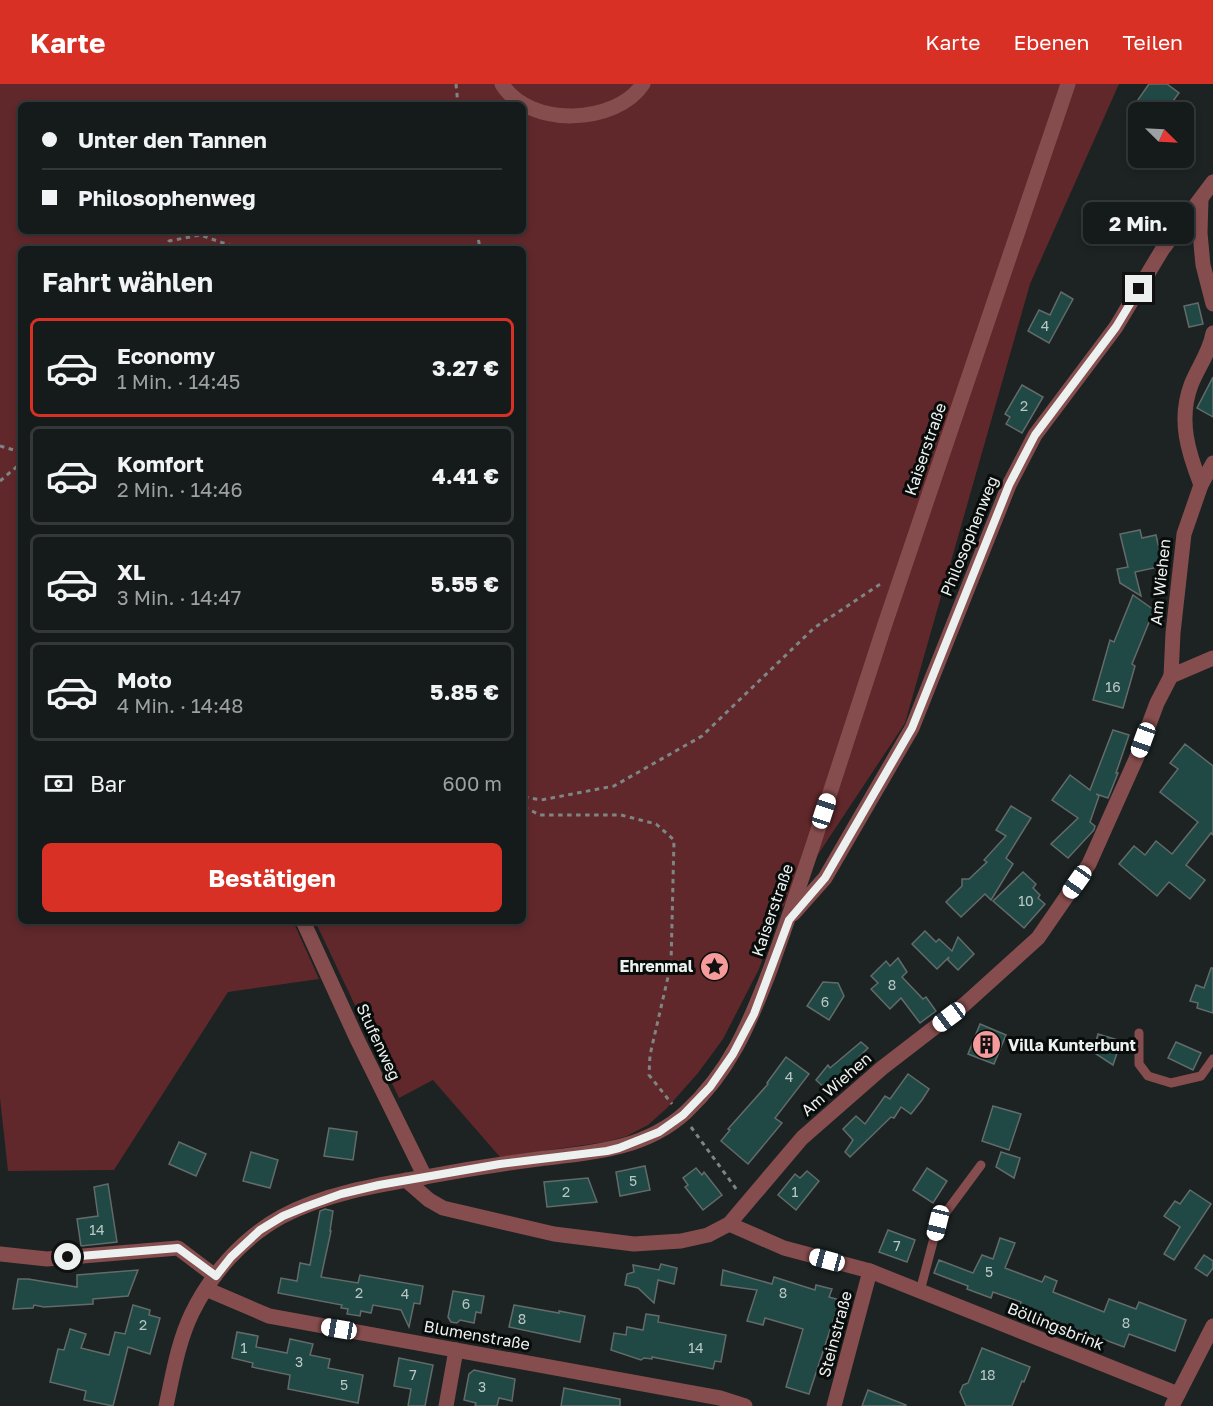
<!DOCTYPE html>
<html lang="de">
<meta charset="utf-8">
<style>
body{margin:0;font-family:"Golos Text",sans-serif;background:#222727;color:#f1f3f6;height:100vh;display:flex;flex-direction:column;font-size:22px;white-space:nowrap}
*{box-sizing:border-box;margin:0}
p{font-size:20px;color:#9da1a2}
.icon{flex:none;width:33px;height:33px;fill:none;stroke:currentColor;stroke-width:2;stroke-linecap:round;stroke-linejoin:round}
.map{position:relative;flex:1;overflow:hidden}
.panel{position:absolute;left:18px;top:162px;width:508px;height:678px;display:flex;flex-direction:column;background:#151a1a;border-radius:9px;box-shadow:0 3px 9px #0003,0 0 0 2px #343839}
.panel>*{flex:none}
.guide{position:absolute;left:18px;top:18px;width:508px;height:132px;border-radius:9px;box-shadow:0 3px 9px #0003,0 0 0 2px #343839;display:grid;align-content:center;height:132px;padding:0 24px;background:#151a1a}
.needle{width:39px;rotate:114deg}
.buttons{position:absolute;left:1128px;top:18px;display:grid;gap:12px}
.buttons a{display:grid;place-items:center;width:66px;height:66px;border-radius:9px;background:#151a1a;box-shadow:0 3px 9px #0003,0 0 0 2px #343839;font-size:30px}
.end{position:absolute;width:27px;height:27px;margin:-14px;border:8px solid #ecf1f0;background:#111;box-shadow:0 0 0 3px #111}
.from{border-radius:50%}
.bubble{position:absolute;height:42px;border-radius:9px;background:#151a1a;box-shadow:0 3px 9px #0003,0 0 0 2px #343839;font-size:20px;font-weight:700;line-height:42px;text-align:center}
.car{position:absolute;width:18px;height:36px;margin:-18px -9px;border-radius:8px;box-shadow:0 0 4px 2px #0007;background:linear-gradient(#fff 24%,#345 0 40%,#fff 0 76%,#345 0 86%,#fff 0)}
.guide b{display:flex;align-items:center;gap:21px;height:57px;font-size:22px}
.guide b+b{border-top:2px solid #343839}
.guide i{width:15px;height:15px;background:#f1f3f6}
ul{padding:0;list-style:none}
li{display:flex;align-items:center;gap:18px;height:99px;margin:0 12px 9px;padding:0 12px;border:3px solid #343839;border-radius:9px}
li div{flex:1}
li b{display:block;font-size:22px}
li em{font-style:normal;font-weight:700}
li.current{border-color:#d93025}
li>.icon{width:54px;height:54px;stroke-width:1.5}
h2{padding:0 24px;font-size:27px;line-height:72px}
.pay{display:flex;align-items:center;gap:15px;height:66px;padding:0 24px;font-size:22px}
.pay p{margin-inline-start:auto}
.button{display:flex;gap:12px;margin-top:auto;padding:12px 24px}
.button a{flex:1;height:69px;border-radius:9px;background:#d93025;color:#fff;font-size:24px;font-weight:700;line-height:69px;text-align:center}
header{display:flex;align-items:center;gap:36px;box-sizing:border-box;height:84px;padding:0 30px;background:#d93025;color:#fff}
header strong{font-size:28px}
nav{display:flex;gap:33px;margin-inline-start:auto;font-size:21px}
.map>svg:first-child{display:block}
.green{fill:#60282b;fill-rule:evenodd}
.building{fill:#204844;stroke:#626b6a;stroke-width:1.5}
.lines{fill:none;stroke-linecap:round;stroke-linejoin:round}
.path{stroke:#7f8584;stroke-width:3;stroke-dasharray:4.5 4.5;stroke-linecap:butt}
.lane{stroke:#864d4e;stroke-width:9}
.street{stroke:#864d4e;stroke-width:15}
.route{stroke:#ecf1f0;stroke-width:8}
.labels{text-anchor:middle;stroke-width:6;stroke-linejoin:round;paint-order:stroke}
.number-label{font-size:14px;fill:#b9c7c5}
.street-label{font-size:16px;fill:#ecf1f0;stroke:#080c0b}
.poi-label{font-size:16px;font-weight:bold;fill:#ecf1f0;stroke:#080c0b;text-anchor:end}
</style>
<header>
<strong>Karte</strong>
<nav><a>Karte</a><a>Ebenen</a><a>Teilen</a></nav>
</header>
<div class="map">
<svg width="1213" height="1322" viewBox="0 0 1213 1322">
<rect width="100%" height="100%" fill="#1c2322"/>
<!-- green -->
<path class="green" d="M0 0H1119L1030 200 905 639 778 831 759 885 723 955 698 989 667 1024 648 1041 627 1052 606 1058 500 1073 433 996 399 1014 315 837H524V165H21V837H293L319 895 228 908 114 1086 8 1087 0 1014ZM21 21H524V147H21Z"/>
<!-- building -->
<g class="building">
<path d="M1149 0H1167L1179 9 1173 17 1174 22 1169 28H1146L1135 20Z"/>
<path d="M1061 208 1073 215 1049 259 1028 247 1039 226 1050 231Z"/>
<path d="M1198 219 1203 240 1189 243 1184 222Z"/>
<path d="M1213 293V333L1197 324Z"/>
<path d="M1022 301 1043 313 1022 349 1006 340 1010 333 1005 330Z"/>
<path d="M1140 446 1142 454 1156 451 1163 482 1135 488 1141 512 1120 499 1117 485 1128 483 1120 450Z"/>
<path d="M1133 511 1154 526 1132 580 1135 582 1123 624 1093 616 1110 556 1114 558Z"/>
<path d="M1113 646 1129 651 1116 689H1118L1108 714 1096 710 1099 712 1090 738 1095 742 1094 746 1068 774 1051 760 1078 734 1052 716 1070 691 1090 706Z"/>
<path d="M1185 660 1213 682V751L1211 749 1186 781 1205 796 1190 815 1169 798 1157 812 1119 780 1134 762 1145 771 1156 757 1172 770 1198 738 1160 708 1178 685 1170 679Z"/>
<path d="M1011 722 1031 734 1006 774 1013 780 991 816 985 810 961 833 946 818 962 802V795H969L987 778 984 776 1006 752 996 746Z"/>
<path d="M1023 788 1036 800 1033 804 1040 811 1038 814 1045 820 1024 844 993 817Z"/>
<path d="M925 847 936 858 939 855 952 867 958 853 974 870 958 886 948 876 949 873 937 885 912 860Z"/>
<path d="M898 874 907 888 902 893 923 915 926 913 936 927 920 939 901 914 890 925 871 905 878 899 871 892 886 877 890 882Z"/>
<path d="M1211 884H1213V929L1197 924 1198 919 1190 917 1196 901 1204 904Z"/>
<path d="M823 898 838 899 844 912 829 936 807 922Z"/>
<path d="M980 940 1006 951 994 980 968 970Z"/>
<path d="M1098 950 1121 957 1113 981 1093 968Z"/>
<path d="M861 958 868 964 859 973 865 980 851 992 846 987 828 1007 816 996 828 981 830 984Z"/>
<path d="M1176 958 1201 969 1193 986 1168 974Z"/>
<path d="M786 973 809 990 775 1034 782 1039 748 1080 721 1057 730 1046 728 1045 768 1000 767 999Z"/>
<path d="M908 990 929 1005 922 1016 911 1030 901 1023 894 1034 891 1033 850 1073 845 1068 853 1056 843 1045 856 1032 865 1040 885 1012 890 1015Z"/>
<path d="M993 1022 1021 1030 1009 1066 982 1057Z"/>
<path d="M329 1044 357 1048 353 1076 324 1072Z"/>
<path d="M179 1058 206 1070 196 1092 169 1080Z"/>
<path d="M251 1068 278 1076 270 1104 243 1097Z"/>
<path d="M1001 1068 1020 1074 1014 1094 996 1083Z"/>
<path d="M645 1082 650 1106 620 1112 616 1088Z"/>
<path d="M696 1084 702 1091 704 1088 722 1111 703 1126 685 1103 688 1101 683 1094Z"/>
<path d="M927 1084 947 1097 933 1119 913 1106Z"/>
<path d="M807 1087 819 1097 796 1126 778 1111 795 1090 800 1094Z"/>
<path d="M588 1094 597 1118 547 1123 544 1098Z"/>
<path d="M108 1100 117 1158 81 1162 77 1135 98 1132 94 1103Z"/>
<path d="M1190 1106 1211 1120 1174 1176 1164 1170 1180 1143 1164 1132 1175 1117 1180 1120Z"/>
<path d="M325 1125 333 1127 330 1147H331L321 1193 358 1199 360 1191 423 1202 420 1220 414 1219 409 1243 401 1226 373 1221 371 1229 361 1227 360 1232 347 1230 348 1225 341 1224 342 1221 278 1209 281 1194 297 1197 300 1179 310 1181 320 1127Z"/>
<path d="M888 1146 915 1156 907 1178 879 1168Z"/>
<path d="M1000 1154 1015 1159 1005 1184 1042 1198 1045 1192 1057 1197 1053 1208 1104 1228 1109 1215 1136 1225 1139 1218 1186 1236 1175 1267 1129 1250 1124 1263 1041 1232 1039 1237 1016 1229 1021 1218 993 1208 991 1214 967 1205 968 1202 934 1189 939 1176 973 1189 982 1171 993 1175Z"/>
<path d="M1204 1171 1213 1177V1184L1207 1192 1195 1184Z"/>
<path d="M661 1180 677 1184 674 1200 658 1196 654 1219 638 1204 625 1201 627 1190 634 1188 633 1181 659 1186Z"/>
<path d="M138 1186 128 1212 93 1215V1220L44 1223 34 1221 33 1224 13 1225 18 1195H28L77 1203V1191Z"/>
<path d="M723 1186 772 1200 774 1193 815 1206 816 1201 832 1205 829 1213 840 1216 809 1310 786 1303 803 1245 765 1234 763 1241 747 1237 757 1206 721 1201Z"/>
<path d="M453 1207 484 1212 481 1229 476 1228 474 1239 460 1236 457 1239 451 1238 448 1233Z"/>
<path d="M133 1221 150 1226 149 1231 160 1234 150 1270 128 1263 113 1322 84 1316 86 1307 50 1298 58 1265 64 1266 70 1245 86 1250 81 1264 109 1271 115 1248 125 1250Z"/>
<path d="M514 1221 559 1229V1227L585 1232 580 1258 509 1243Z"/>
<path d="M646 1230 659 1232 658 1238 726 1251 721 1278 715 1277 713 1285 652 1273V1275L644 1274 641 1276 611 1266 614 1249 626 1251 627 1243 643 1246Z"/>
<path d="M237 1248 258 1252 256 1263 287 1269 290 1255 313 1260 310 1271 330 1275 328 1284 363 1291 358 1319 288 1305 290 1291 252 1283 253 1279 232 1274Z"/>
<path d="M982 1264 1030 1283 1024 1298 1022 1297 1012 1322H966L960 1308 963 1301 968 1299Z"/>
<path d="M399 1274 433 1281 425 1322H408L411 1305 394 1302Z"/>
<path d="M474 1286 515 1295 512 1317 499 1314 497 1322H475L476 1319 464 1316 469 1290Z"/>
<path d="M564 1304 620 1315V1322H561Z"/>
<path d="M868 1306 906 1321V1322H862Z"/>
</g>
<g class="lines">
<!-- path -->
<g class="path">
<path d="M456 0 458 21"/>
<path d="M477 147 480 165"/>
<path d="M163 165 169 157 200 151 232 162 235 165"/>
<path d="M0 362 21 368"/>
<path d="M0 397 21 379"/>
<path d="M524 713 541 716 614 702 702 652 814 544 882 499"/>
<path d="M524 723 540 731H621L656 740 674 756 671 880 650 971 649 991 672 1020"/>
<path d="M691 1043 737 1106"/>
</g>
<!-- lane -->
<g class="lane">
<path d="M1139 949V980L1148 992 1171 999 1201 992 1213 975"/>
<path d="M920 1207 938 1139 981 1081"/>
</g>
<!-- street -->
<g class="street">
<path d="M502 0C529 44 616 41 643 0"/>
<path d="M1201 115 1200 149 1203 181 1213 220"/>
<path d="M1201 401C1188 368 1178 336 1191 301 1198 283 1210 268 1213 249"/>
<path d="M1171 592 1173 549 1184 450 1201 401 1213 379"/>
<path d="M793 830 825 794 912 644 1009 401 1035 351 1116 243 1162 166 1213 98"/>
<path d="M303 837 356 953 425 1093"/>
<path d="M406 1096 429 1116 443 1124 554 1150 634 1160 681 1157 708 1151 729 1140 802 1054 882 984 965 920 1038 854 1089 780 1136 675 1157 619 1171 592 1213 574"/>
<path d="M729 1140 784 1164 870 1187 1178 1310"/>
<path d="M0 1170 47 1175 178 1164 215 1192"/>
<path d="M206 1205 269 1232 720 1314 745 1322"/>
<path d="M166 1322C173 1290 178 1258 192 1229 211 1190 243 1154 281 1133 324 1110 376 1101 425 1093 462 1086 500 1080 538 1075 590 1069 645 1066 686 1028 730 987 749 941 770 886 785 844 799 803 813 761 837 688 861 615 884 543 944 361 1007 181 1068 0"/>
<path d="M446 1322 456 1266"/>
<path d="M834 1322 870 1187"/>
<path d="M1172 1322 1213 1242"/>
</g>
</g>
<g class="lines">
<!-- route -->
<path class="route" d="M68 1173 178 1164 216 1192 231 1173 260 1146 283 1132 305 1123 341 1110 379 1101 500 1080 607 1067 619 1064 659 1048 683 1031 710 1003 733 970 754 930 789 836 825 794 912 644 1009 401 1035 351 1116 243 1139 205"/>
</g>
<!-- icons -->
<defs>
<symbol id="sight-disc" viewBox="-11 -11 22 22"><circle r="9.5" fill="#f59b9c" stroke="#080c0b"/><path d="M0-6L1.8-2.2L6-1.7L2.9 1.2L3.7 5.4L0 3.3L-3.7 5.4L-2.9 1.2L-6-1.7L-1.8-2.2Z" fill="#111"/></symbol>
<symbol id="building-disc" viewBox="-11 -11 22 22"><circle r="9.5" fill="#f59b9c" stroke="#080c0b"/><path d="M-4-6H4V6H1V3H-1V6H-4ZM-2.5-4.3h1.7v1.8h-1.7ZM.8-4.3h1.7v1.8H.8ZM-2.5-1h1.7V.8h-1.7ZM.8-1h1.7V.8H.8Z" fill="#111"/></symbol>
</defs>
<g fill-rule="evenodd">
<use href="#sight-disc" x="698" y="866" width="33" height="33"/>
<use href="#building-disc" x="970" y="944" width="33" height="33"/>
</g>
<g class="labels">
<!-- number labels -->
<g class="number-label">
<text x="1045" y="247">4</text>
<text x="1024" y="327">2</text>
<text x="1113" y="608">16</text>
<text x="1026" y="822">10</text>
<text x="892" y="906">8</text>
<text x="825" y="923">6</text>
<text x="789" y="998">4</text>
<text x="633" y="1102">5</text>
<text x="566" y="1113">2</text>
<text x="795" y="1113">1</text>
<text x="97" y="1151">14</text>
<text x="897" y="1167">7</text>
<text x="989" y="1193">5</text>
<text x="359" y="1214">2</text>
<text x="783" y="1214">8</text>
<text x="405" y="1215">4</text>
<text x="466" y="1225">6</text>
<text x="522" y="1240">8</text>
<text x="1126" y="1244">8</text>
<text x="143" y="1246">2</text>
<text x="244" y="1269">1</text>
<text x="696" y="1269">14</text>
<text x="299" y="1283">3</text>
<text x="413" y="1296">7</text>
<text x="988" y="1296">18</text>
<text x="344" y="1306">5</text>
<text x="482" y="1308">3</text>
</g>
<!-- street labels -->
<g class="street-label">
<text transform="translate(925 365) rotate(-71)" y="6">Kaiserstraße</text>
<text transform="translate(969 452) rotate(-68)" y="6">Philosophenweg</text>
<text transform="translate(1160 498) rotate(-84)" y="6">Am Wiehen</text>
<text transform="translate(772 826) rotate(-71)" y="6">Kaiserstraße</text>
<text transform="translate(379 958) rotate(65)" y="6">Stufenweg</text>
<text transform="translate(836 1000) rotate(-41)" y="6">Am Wiehen</text>
<text transform="translate(1056 1242) rotate(22)" y="6">Böllingsbrink</text>
<text transform="translate(835 1250) rotate(-75)" y="6">Steinstraße</text>
<text transform="translate(477 1251) rotate(10)" y="6">Blumenstraße</text>
</g>
<!-- poi labels -->
<g class="poi-label">
<text x="693" y="888">Ehrenmal</text>
<text x="1008" y="967" text-anchor="start">Villa Kunterbunt</text>
</g>
</g>
</svg>
<div class="buttons">
<a><svg class="needle" viewBox="-14 -14 28 28"><path d="M0-13l5 13h-10z" fill="#e53935"/><path d="M0 13l5-13h-10z" fill="#9da1a2"/></svg></a>
</div>
<i class="end from" style="left:68px;top:1173px"></i>
<i class="end" style="left:1139px;top:205px"></i>
<div class="bubble" style="left:1083px;top:118px;width:111px">2 Min.</div>
<i class="car" style="left:1143px;top:656px;rotate:200deg"></i>
<i class="car" style="left:824px;top:727px;rotate:18deg"></i>
<i class="car" style="left:1077px;top:798px;rotate:215deg"></i>
<i class="car" style="left:949px;top:933px;rotate:233deg"></i>
<i class="car" style="left:938px;top:1139px;rotate:194deg"></i>
<i class="car" style="left:827px;top:1176px;rotate:285deg"></i>
<i class="car" style="left:339px;top:1245px;rotate:280deg"></i>
<div class="guide">
<b><i class="from"></i>Unter den Tannen</b>
<b><i></i>Philosophenweg</b>
</div>
<section class="panel">
<h2>Fahrt wählen</h2>
<ul>
<li class="current"><svg class="icon" aria-label="car" viewBox="0 0 24 24"><path d="M5 17H2v-5l4-1 3-4h7l3 4 3 1v5h-3M9 17h6M6 11h13"/><circle cx="7" cy="17" r="2"/><circle cx="17" cy="17" r="2"/></svg><div><b>Economy</b><p>1 Min. · 14:45</p></div><em>3.27 €</em></li>
<li><svg class="icon" aria-label="car" viewBox="0 0 24 24"><path d="M5 17H2v-5l4-1 3-4h7l3 4 3 1v5h-3M9 17h6M6 11h13"/><circle cx="7" cy="17" r="2"/><circle cx="17" cy="17" r="2"/></svg><div><b>Komfort</b><p>2 Min. · 14:46</p></div><em>4.41 €</em></li>
<li><svg class="icon" aria-label="car" viewBox="0 0 24 24"><path d="M5 17H2v-5l4-1 3-4h7l3 4 3 1v5h-3M9 17h6M6 11h13"/><circle cx="7" cy="17" r="2"/><circle cx="17" cy="17" r="2"/></svg><div><b>XL</b><p>3 Min. · 14:47</p></div><em>5.55 €</em></li>
<li><svg class="icon" aria-label="car" viewBox="0 0 24 24"><path d="M5 17H2v-5l4-1 3-4h7l3 4 3 1v5h-3M9 17h6M6 11h13"/><circle cx="7" cy="17" r="2"/><circle cx="17" cy="17" r="2"/></svg><div><b>Moto</b><p>4 Min. · 14:48</p></div><em>5.85 €</em></li>
</ul>
<div class="pay"><svg class="icon" aria-label="cash" viewBox="0 0 24 24"><path d="M3 7h18v10H3z"/><circle cx="12" cy="12" r="2"/></svg>Bar<p>600 m</p></div>
<div class="button"><a>Bestätigen</a></div>
</section>
</div>
